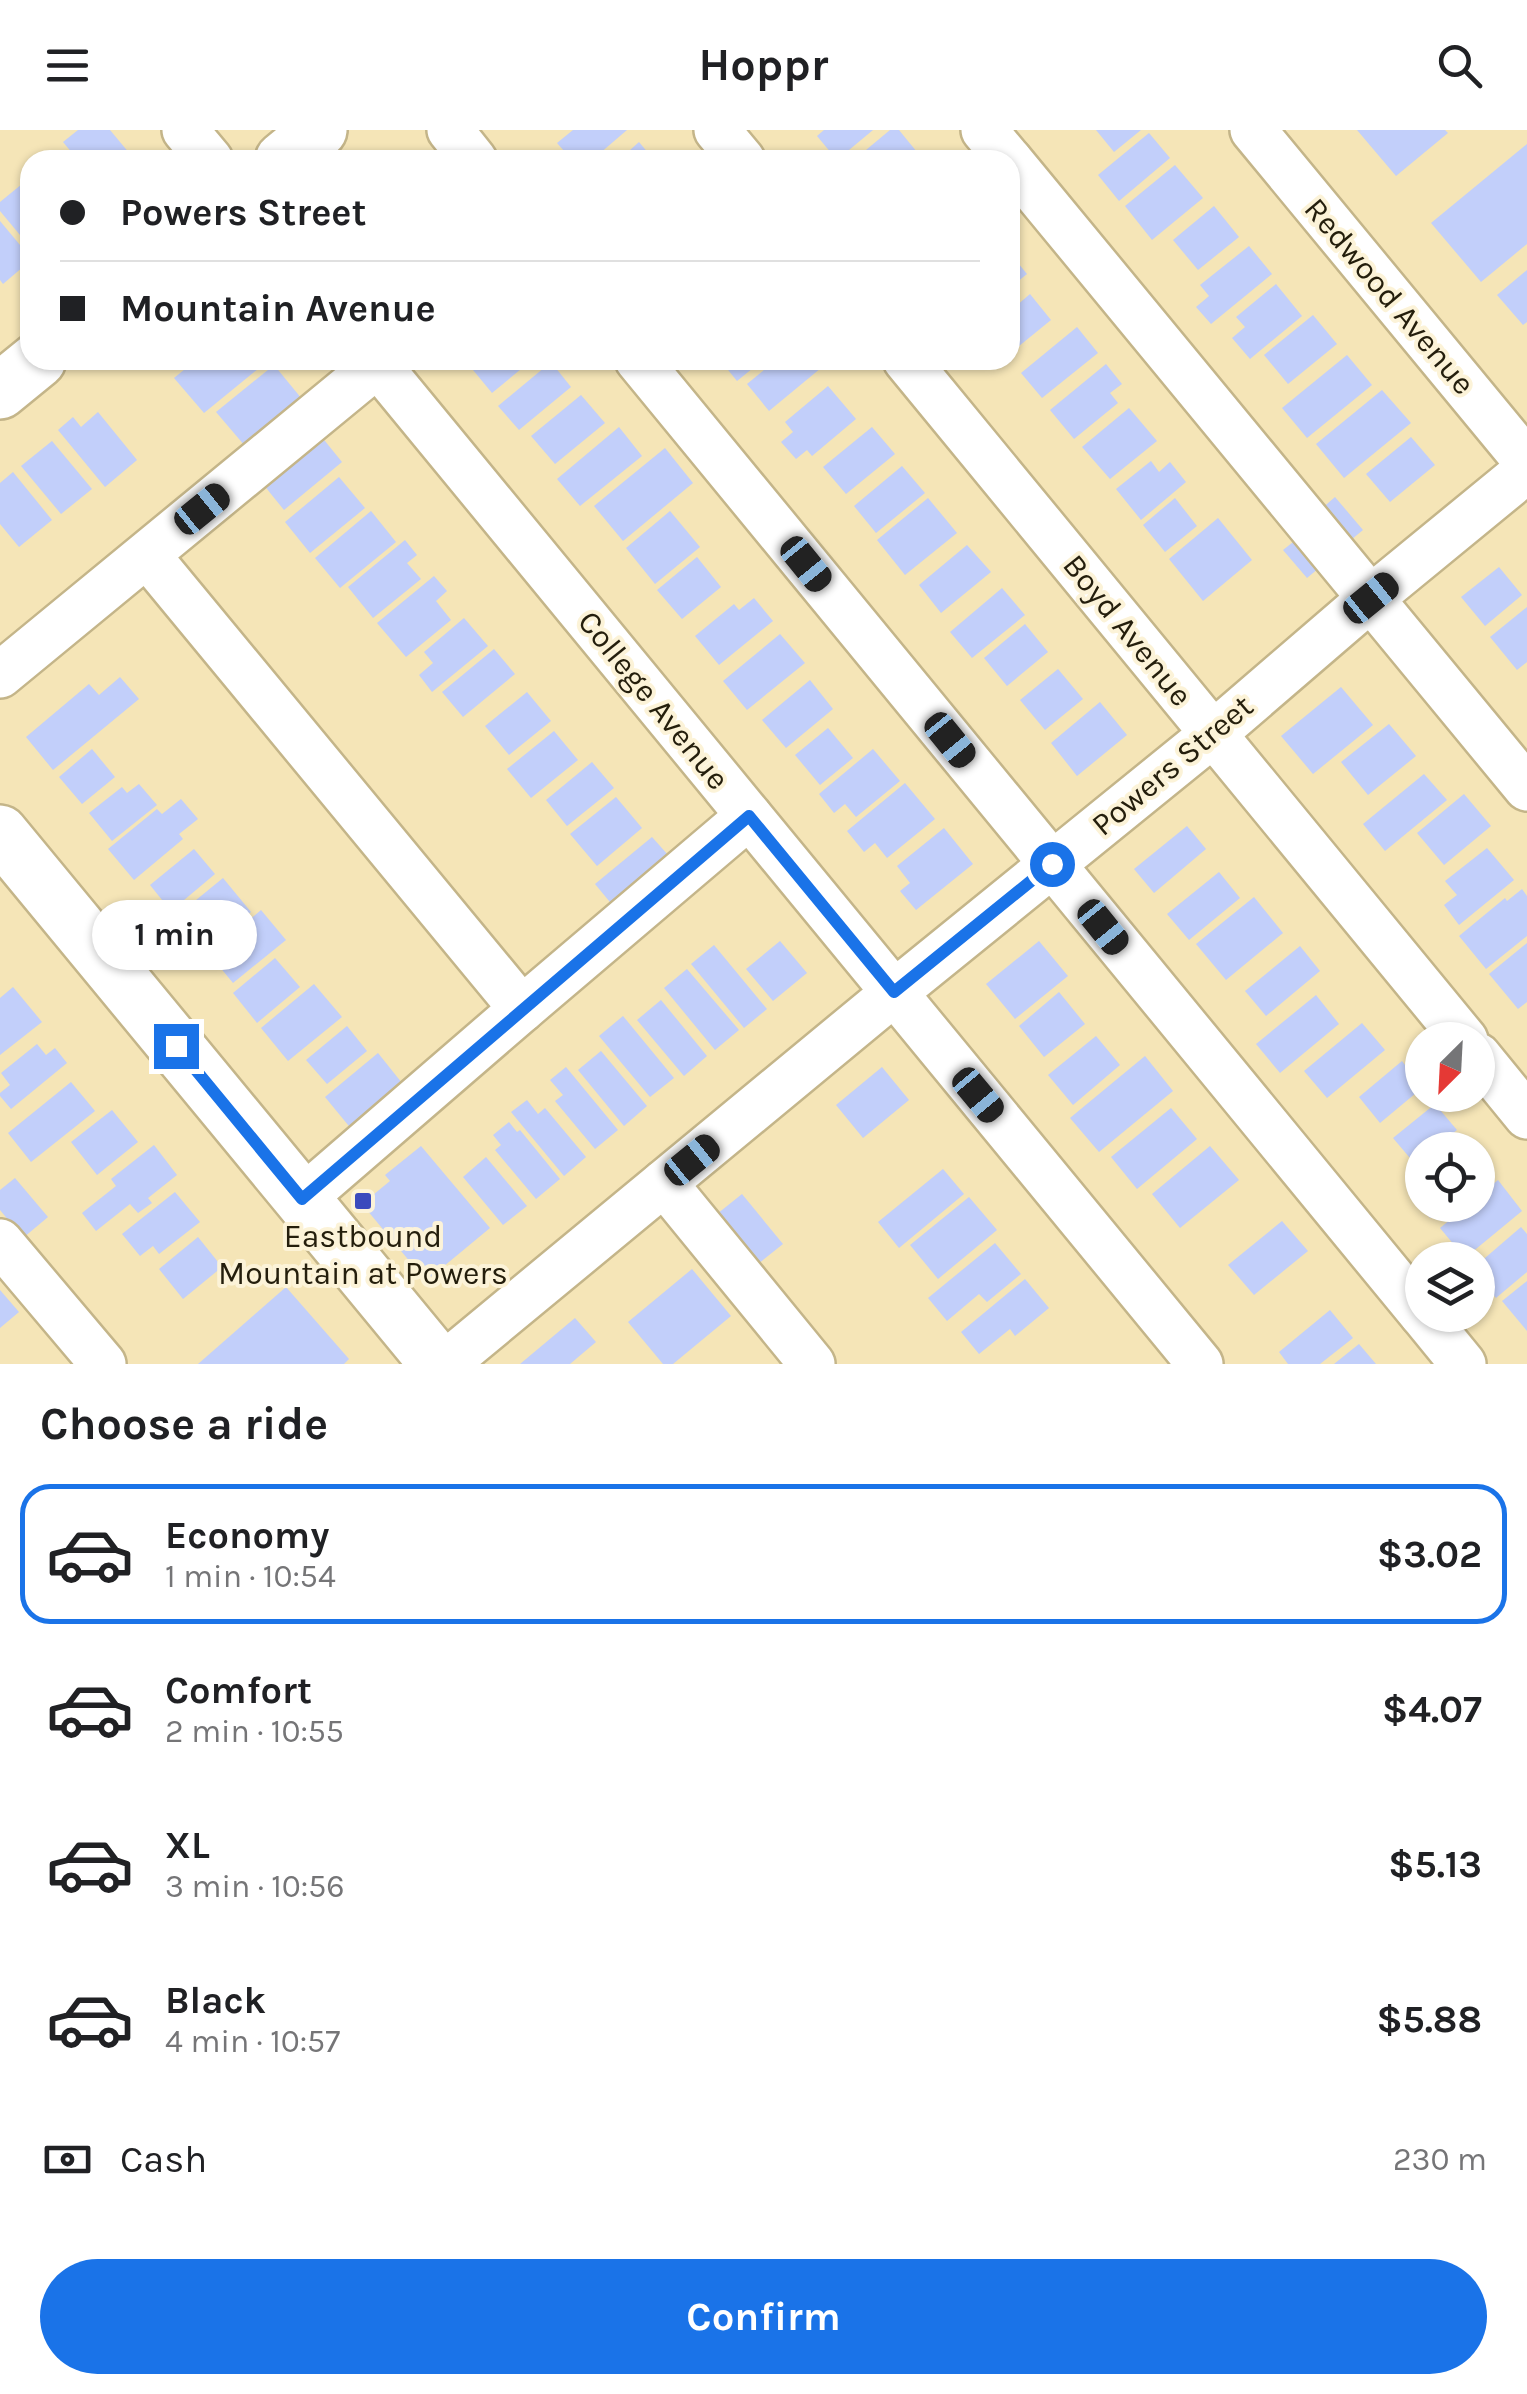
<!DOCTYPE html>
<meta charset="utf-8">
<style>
body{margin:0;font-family:Karla,sans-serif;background:#f2f2f2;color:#202124;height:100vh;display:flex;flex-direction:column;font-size:38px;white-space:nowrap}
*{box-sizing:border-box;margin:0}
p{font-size:32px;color:#757577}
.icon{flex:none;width:55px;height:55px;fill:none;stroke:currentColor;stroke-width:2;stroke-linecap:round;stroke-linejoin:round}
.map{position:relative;height:1234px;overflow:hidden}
.panel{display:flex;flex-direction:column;background:#fff;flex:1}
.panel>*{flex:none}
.top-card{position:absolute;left:20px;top:20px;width:1000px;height:220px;border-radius:30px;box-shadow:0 2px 8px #0004;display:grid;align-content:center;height:220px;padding:0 40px;background:#fff}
.needle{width:65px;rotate:204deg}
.tools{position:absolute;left:1405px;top:892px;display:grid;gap:20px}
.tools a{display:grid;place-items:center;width:90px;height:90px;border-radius:50%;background:#fff;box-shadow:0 2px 8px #0004;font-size:50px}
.end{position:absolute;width:45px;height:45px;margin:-22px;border:12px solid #1a73e8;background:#fff;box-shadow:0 0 0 5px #fff}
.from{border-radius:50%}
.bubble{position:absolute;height:70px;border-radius:35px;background:#fff;box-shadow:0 2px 8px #0004;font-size:32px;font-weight:700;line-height:70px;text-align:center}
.car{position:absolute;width:30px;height:60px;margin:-30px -15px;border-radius:12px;box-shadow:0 0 8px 2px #0007;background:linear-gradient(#222 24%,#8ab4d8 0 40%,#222 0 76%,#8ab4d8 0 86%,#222 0)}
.top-card b{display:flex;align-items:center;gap:35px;height:95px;font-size:38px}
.top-card b+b{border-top:2px solid #e0e0e0}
.top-card i{width:25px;height:25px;background:#202124}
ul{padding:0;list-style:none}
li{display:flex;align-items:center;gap:30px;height:140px;margin:0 20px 15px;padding:0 20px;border:5px solid transparent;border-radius:30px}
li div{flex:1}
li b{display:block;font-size:38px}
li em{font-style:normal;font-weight:700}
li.selected{border-color:#1a73e8}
li>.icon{width:90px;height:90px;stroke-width:1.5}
h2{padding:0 40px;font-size:45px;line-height:120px}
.pay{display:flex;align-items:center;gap:25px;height:110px;padding:0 40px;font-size:38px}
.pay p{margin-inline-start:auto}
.action{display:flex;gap:20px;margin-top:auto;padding:20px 40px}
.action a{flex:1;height:115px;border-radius:60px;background:#1a73e8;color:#fff;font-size:40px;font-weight:700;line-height:115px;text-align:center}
header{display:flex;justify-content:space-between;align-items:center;height:130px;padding:0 40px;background:#fff;font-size:45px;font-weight:700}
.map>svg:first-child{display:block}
.building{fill:#c2cffa}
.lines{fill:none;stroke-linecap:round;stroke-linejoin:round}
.minor-casing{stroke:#c4b589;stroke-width:50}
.major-casing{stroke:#c4b589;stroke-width:60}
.minor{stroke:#fff;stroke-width:45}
.major{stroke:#fff;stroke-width:55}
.route{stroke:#1a73e8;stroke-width:12}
.poi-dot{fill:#3a4abd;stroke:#fcf3d8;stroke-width:4}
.labels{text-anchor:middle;stroke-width:8;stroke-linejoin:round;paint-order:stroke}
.street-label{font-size:32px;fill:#241e0c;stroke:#fcf3d8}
.poi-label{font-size:32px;fill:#241e0c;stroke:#fcf3d8}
</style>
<header><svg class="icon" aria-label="menu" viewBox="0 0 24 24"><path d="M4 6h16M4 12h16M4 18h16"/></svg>Hoppr<svg class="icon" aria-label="search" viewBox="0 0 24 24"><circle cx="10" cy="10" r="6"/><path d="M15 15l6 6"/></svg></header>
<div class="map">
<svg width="1527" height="1234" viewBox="0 0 1527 1234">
<rect width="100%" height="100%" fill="#f5e5b7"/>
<!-- building -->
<g class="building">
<path d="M78 0H110L135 30H78L63 12Z"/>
<path d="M573 0H627L592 30H572L557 13Z"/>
<path d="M824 0H873L837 30 817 6Z"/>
<path d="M890 0H899L921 27 917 30H854Z"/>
<path d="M1096 0H1141L1114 22Z"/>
<path d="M1357 0H1445L1448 3 1396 46Z"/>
<path d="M1149 3 1170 28 1119 71 1098 45Z"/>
<path d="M639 12 654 30H619Z"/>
<path d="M1527 14V114L1481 152 1431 93Z"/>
<path d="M1175 35 1203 68 1152 110 1125 76Z"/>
<path d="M22 54 30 63V117L0 81V72Z"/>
<path d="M1214 76 1239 107 1198 140 1173 110Z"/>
<path d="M0 91 30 127V131L3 154 0 150Z"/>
<path d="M1249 116 1272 144 1211 194 1196 177 1209 166 1200 155Z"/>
<path d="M1010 123 1027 144 1010 158Z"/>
<path d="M1527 140V192L1523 195 1497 165Z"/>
<path d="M1276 154 1302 186 1250 229 1232 208 1245 197 1236 187Z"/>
<path d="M1030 164 1051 190 1013 221 1010 217V181Z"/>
<path d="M1313 185 1337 214 1288 254 1264 225Z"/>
<path d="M1077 197 1098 223 1042 268 1021 243Z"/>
<path d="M1347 225 1372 255 1307 308 1282 278Z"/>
<path d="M196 230H269L204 283 174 248Z"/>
<path d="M485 230H532L492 263 473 240Z"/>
<path d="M720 230H763L737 251Z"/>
<path d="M776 230H815L821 238 769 281 747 254Z"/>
<path d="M551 232 571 257 519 300 498 276Z"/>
<path d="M1106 234 1122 254 1110 263 1118 273 1074 309 1050 280Z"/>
<path d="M274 235 302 269 245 316 216 282Z"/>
<path d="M828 256 856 289 812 326 807 320 796 329 781 312 793 302 785 292Z"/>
<path d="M1382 260 1411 293 1344 348 1316 314Z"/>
<path d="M581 265 605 293 555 334 531 306Z"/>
<path d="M1129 278 1157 311 1110 349 1082 317Z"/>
<path d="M98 282 137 330 105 357 58 300 73 287 81 297Z"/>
<path d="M312 295 342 332 284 380 254 343Z"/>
<path d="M619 297 642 326 580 376 557 349Z"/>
<path d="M872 297 895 324 846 364 823 337Z"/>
<path d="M1411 307 1435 335 1390 372 1366 344Z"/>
<path d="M52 311 92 359 61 384 21 336Z"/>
<path d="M665 318 693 353 623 411 594 376Z"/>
<path d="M1151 331 1159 342 1170 332 1186 352 1141 390 1116 359Z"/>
<path d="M902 336 925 363 876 403 854 376Z"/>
<path d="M13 342 52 390 19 417 0 394V353Z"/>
<path d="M339 347 365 378 310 423 285 392Z"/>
<path d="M1335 367 1363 400 1346 414 1319 381Z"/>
<path d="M928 368 957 403 905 445 877 410Z"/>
<path d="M1175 368 1197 396 1165 422 1143 395Z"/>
<path d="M371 381 396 412 340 458 315 428Z"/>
<path d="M670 381 700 417 655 454 626 418Z"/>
<path d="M1218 388 1252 430 1203 471 1169 429Z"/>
<path d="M1302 405 1325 433 1307 448 1283 420Z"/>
<path d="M405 410 417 425 407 433 421 449 373 488 348 457Z"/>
<path d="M967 415 991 442 941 483 919 455Z"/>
<path d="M697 427 721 457 682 489 657 460Z"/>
<path d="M1499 437 1522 465 1485 496 1461 467Z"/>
<path d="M434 446 447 461 436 471 451 490 406 527 377 493Z"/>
<path d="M1002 458 1025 485 972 528 950 502Z"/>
<path d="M754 468 773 491 719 535 695 506 734 474 739 480Z"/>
<path d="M1527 477V532L1517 540 1490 507Z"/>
<path d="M464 488 488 516 432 562 419 545 433 533 424 522Z"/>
<path d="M1025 494 1048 522 1007 556 984 528Z"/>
<path d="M780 504 805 533 747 580 723 551Z"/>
<path d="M494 519 515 544 463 587 442 562Z"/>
<path d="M1058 539 1083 569 1045 600 1020 570Z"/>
<path d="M120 547 139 569 53 640 26 607 89 554 99 565Z"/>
<path d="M810 550 833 579 786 618 762 590Z"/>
<path d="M1341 557 1373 595 1313 644 1281 606Z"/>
<path d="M527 562 551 591 509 625 485 596Z"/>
<path d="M1100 572 1127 605 1077 646 1051 613Z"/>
<path d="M1389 594 1416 626 1368 665 1341 632Z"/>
<path d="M828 598 853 628 820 655 795 625Z"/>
<path d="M554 601 578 630 531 668 507 639Z"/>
<path d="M92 619 115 647 82 674 59 647Z"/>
<path d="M873 619 900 651 856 687 845 674 834 683 819 664Z"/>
<path d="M592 632 614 658 567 696 546 670Z"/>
<path d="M1424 644 1447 670 1385 721 1363 694Z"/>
<path d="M905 653 935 689 887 728 875 713 864 722 847 701Z"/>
<path d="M139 654 157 675 112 711 89 683 122 657 127 663Z"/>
<path d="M1464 664 1491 696 1444 735 1417 703Z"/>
<path d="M616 667 642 698 597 736 570 704Z"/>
<path d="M181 669 198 689 179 704 183 709 134 750 108 719 157 679 162 684Z"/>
<path d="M1187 696 1206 719 1154 763 1134 739Z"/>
<path d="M944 698 973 734 916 780 900 761 910 753 897 736Z"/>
<path d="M652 707 677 735 619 783 595 754Z"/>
<path d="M1487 718 1514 750 1459 795 1444 775 1457 765 1445 751Z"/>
<path d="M194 719 215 744 171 781 150 755Z"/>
<path d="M1219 742 1240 768 1189 810 1167 784Z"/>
<path d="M223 748 251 782 208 818 179 784Z"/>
<path d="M1522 759 1527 766V806L1486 839 1459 806 1505 768 1507 771Z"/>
<path d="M1254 767 1283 803 1226 850 1196 814Z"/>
<path d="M261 780 286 810 233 853 209 824Z"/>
<path d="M780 811 807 843 773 871 746 839Z"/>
<path d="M1039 811 1068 846 1015 889 986 854Z"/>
<path d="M1527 813V872L1518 879 1489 844Z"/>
<path d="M714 815 767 879 744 898 691 834Z"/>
<path d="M1300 816 1320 841 1266 886 1245 861Z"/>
<path d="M275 828 300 857 257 893 233 863Z"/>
<path d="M687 839 739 900 715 920 664 858Z"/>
<path d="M314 854 342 887 288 931 261 898Z"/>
<path d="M13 857 42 892 0 925V868Z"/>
<path d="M1059 862 1085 894 1044 927 1019 896Z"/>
<path d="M1316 865 1339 894 1280 943 1256 914Z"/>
<path d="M661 870 707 926 684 946 637 890Z"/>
<path d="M623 886 674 948 650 967 599 906Z"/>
<path d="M1362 893 1385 920 1327 968 1304 941Z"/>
<path d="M347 896 367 921 327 954 306 930Z"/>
<path d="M1096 906 1120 935 1073 975 1048 945Z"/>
<path d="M37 914 46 925 55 918 67 933 11 979 0 966V963L10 955 1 943Z"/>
<path d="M601 921 647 976 624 996 578 940Z"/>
<path d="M378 923 406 958 353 1001 325 967Z"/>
<path d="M1145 926 1173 961 1099 1022 1070 988Z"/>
<path d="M1402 931 1422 958 1380 993 1359 967Z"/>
<path d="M566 937 618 1000 595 1019 555 971 563 965 550 950Z"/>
<path d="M882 937 909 970 863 1008 836 975Z"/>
<path d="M71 952 95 981 31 1032 8 1003Z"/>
<path d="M527 970 538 984 545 978 586 1027 564 1046 511 982Z"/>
<path d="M1435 974 1457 1000 1432 1020H1422V1028L1415 1034 1393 1008Z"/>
<path d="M1171 978 1197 1009 1137 1059 1111 1027Z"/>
<path d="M112 980 138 1012 97 1045 71 1012Z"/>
<path d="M509 992 517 1002 520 1000 560 1049 536 1069 495 1020 501 1015 493 1005Z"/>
<path d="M154 1015 177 1045 148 1068 152 1073 138 1083 130 1074 96 1101 82 1083 116 1056 111 1049Z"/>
<path d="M421 1016 490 1098 426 1151 362 1074 390 1051 385 1045Z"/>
<path d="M1210 1016 1239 1050 1180 1098 1152 1064Z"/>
<path d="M486 1027 527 1076 503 1095 463 1047Z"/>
<path d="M943 1039 964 1064 899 1118 878 1092Z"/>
<path d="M15 1048 48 1087 23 1108 0 1080V1060Z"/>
<path d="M1498 1050 1522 1081 1465 1128 1440 1098 1468 1075H1478V1067Z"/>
<path d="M1422 1052V1075H1445L1430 1088 1409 1063Z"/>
<path d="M175 1062 200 1092 159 1124 153 1116 140 1126 122 1104Z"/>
<path d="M742 1064 783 1114 758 1134 717 1084Z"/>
<path d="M969 1067 997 1100 938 1149 910 1115Z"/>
<path d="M1282 1091 1308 1121 1254 1165 1228 1135Z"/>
<path d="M1521 1097 1527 1104V1142L1496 1168 1478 1146V1134Z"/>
<path d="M198 1107 222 1137 183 1169 159 1139Z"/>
<path d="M995 1113 1021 1144 987 1172 979 1164 947 1191 928 1168Z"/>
<path d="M692 1139 731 1186 673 1234H663L628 1192Z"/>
<path d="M1025 1149 1049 1178 1015 1206 1010 1199 979 1224 961 1202Z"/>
<path d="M1527 1151V1201L1502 1171Z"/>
<path d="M286 1157 349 1229 344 1234H198Z"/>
<path d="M0 1160 19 1182 0 1198Z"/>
<path d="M1330 1180 1353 1208 1320 1234H1288L1279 1222Z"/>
<path d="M575 1188 596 1212 570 1234H520Z"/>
<path d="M1359 1214 1376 1234H1334Z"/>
</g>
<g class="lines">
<defs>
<g id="minor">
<path d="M185 0 210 30"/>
<path d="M450 0 474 30"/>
<path d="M717 0 742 30"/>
<path d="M984 0 1009 30"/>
<path d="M1253 0 1527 332"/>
<path d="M1010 31 1527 658"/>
<path d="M374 230 1200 1234"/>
<path d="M638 230 1422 1184"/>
<path d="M906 230 1465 910"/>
<path d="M147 425 522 879 302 1069"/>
<path d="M0 545 378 234"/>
<path d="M522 879 749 686"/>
<path d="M1478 926 1527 986"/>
<path d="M664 1053 812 1234"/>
<path d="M0 1112 103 1234"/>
<path d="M1423 1185 1463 1234"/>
<path d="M445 1234 895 862 1213 604 1371 468 1527 340"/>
</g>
<g id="major">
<path d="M283 30 319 0"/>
<path d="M0 261 38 230"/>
<path d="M0 703 438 1234"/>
</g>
</defs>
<!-- minor casing -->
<use href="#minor" class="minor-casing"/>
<!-- major casing -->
<use href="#major" class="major-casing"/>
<!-- minor -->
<use href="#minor" class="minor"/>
<!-- major -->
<use href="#major" class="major"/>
</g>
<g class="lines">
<!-- route -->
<path class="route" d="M176 916 302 1069 749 686 894 862 1052 734"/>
</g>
<!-- markers -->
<rect class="poi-dot" x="353" y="1061" width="20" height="20" rx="5"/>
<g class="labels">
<!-- street labels -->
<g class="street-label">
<text transform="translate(1390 166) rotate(50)" y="11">Redwood Avenue</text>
<text transform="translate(1128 500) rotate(51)" y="11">Boyd Avenue</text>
<text transform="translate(654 570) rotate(51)" y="11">College Avenue</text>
<text transform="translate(1172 635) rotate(-40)" y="11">Powers Street</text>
</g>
<!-- poi labels -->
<g class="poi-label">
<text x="363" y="1117">Eastbound<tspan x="363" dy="37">Mountain at Powers</tspan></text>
</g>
</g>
</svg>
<div class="tools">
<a><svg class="needle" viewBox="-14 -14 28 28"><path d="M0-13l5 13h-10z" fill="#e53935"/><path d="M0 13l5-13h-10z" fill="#757577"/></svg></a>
<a><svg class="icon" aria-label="locate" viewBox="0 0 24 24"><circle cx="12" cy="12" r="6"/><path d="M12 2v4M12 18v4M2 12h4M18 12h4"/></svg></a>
<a><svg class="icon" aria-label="layers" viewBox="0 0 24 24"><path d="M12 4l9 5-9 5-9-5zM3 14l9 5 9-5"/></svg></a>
</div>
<i class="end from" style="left:1052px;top:734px"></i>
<i class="end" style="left:176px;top:916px"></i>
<div class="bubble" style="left:92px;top:770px;width:165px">1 min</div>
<i class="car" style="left:202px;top:379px;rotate:51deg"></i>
<i class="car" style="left:806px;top:434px;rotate:141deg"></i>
<i class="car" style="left:1371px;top:468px;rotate:51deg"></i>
<i class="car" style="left:950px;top:610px;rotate:141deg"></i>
<i class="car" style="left:1103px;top:797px;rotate:141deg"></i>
<i class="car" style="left:978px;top:965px;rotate:140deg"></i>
<i class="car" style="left:692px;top:1030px;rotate:51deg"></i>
<div class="top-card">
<b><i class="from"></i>Powers Street</b>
<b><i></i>Mountain Avenue</b>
</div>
</div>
<section class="panel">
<h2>Choose a ride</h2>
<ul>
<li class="selected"><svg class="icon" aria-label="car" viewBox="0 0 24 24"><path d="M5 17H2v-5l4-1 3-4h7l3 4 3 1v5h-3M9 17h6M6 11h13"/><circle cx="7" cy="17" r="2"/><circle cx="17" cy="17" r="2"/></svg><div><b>Economy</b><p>1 min · 10:54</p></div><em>$3.02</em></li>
<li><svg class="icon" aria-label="car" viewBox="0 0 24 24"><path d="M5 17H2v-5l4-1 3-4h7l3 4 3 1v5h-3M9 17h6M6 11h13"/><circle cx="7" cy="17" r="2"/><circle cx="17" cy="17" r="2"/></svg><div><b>Comfort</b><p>2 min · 10:55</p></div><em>$4.07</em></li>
<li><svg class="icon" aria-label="car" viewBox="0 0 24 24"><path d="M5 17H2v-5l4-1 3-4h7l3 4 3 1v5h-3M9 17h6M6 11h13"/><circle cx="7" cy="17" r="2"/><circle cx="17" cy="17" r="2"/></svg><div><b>XL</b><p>3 min · 10:56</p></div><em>$5.13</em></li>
<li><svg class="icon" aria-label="car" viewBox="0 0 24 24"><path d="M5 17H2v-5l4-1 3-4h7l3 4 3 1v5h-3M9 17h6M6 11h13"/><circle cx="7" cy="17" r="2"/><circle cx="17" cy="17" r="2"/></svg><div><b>Black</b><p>4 min · 10:57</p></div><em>$5.88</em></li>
</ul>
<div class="pay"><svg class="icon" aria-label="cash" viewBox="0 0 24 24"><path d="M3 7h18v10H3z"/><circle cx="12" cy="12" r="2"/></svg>Cash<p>230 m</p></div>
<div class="action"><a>Confirm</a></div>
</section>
